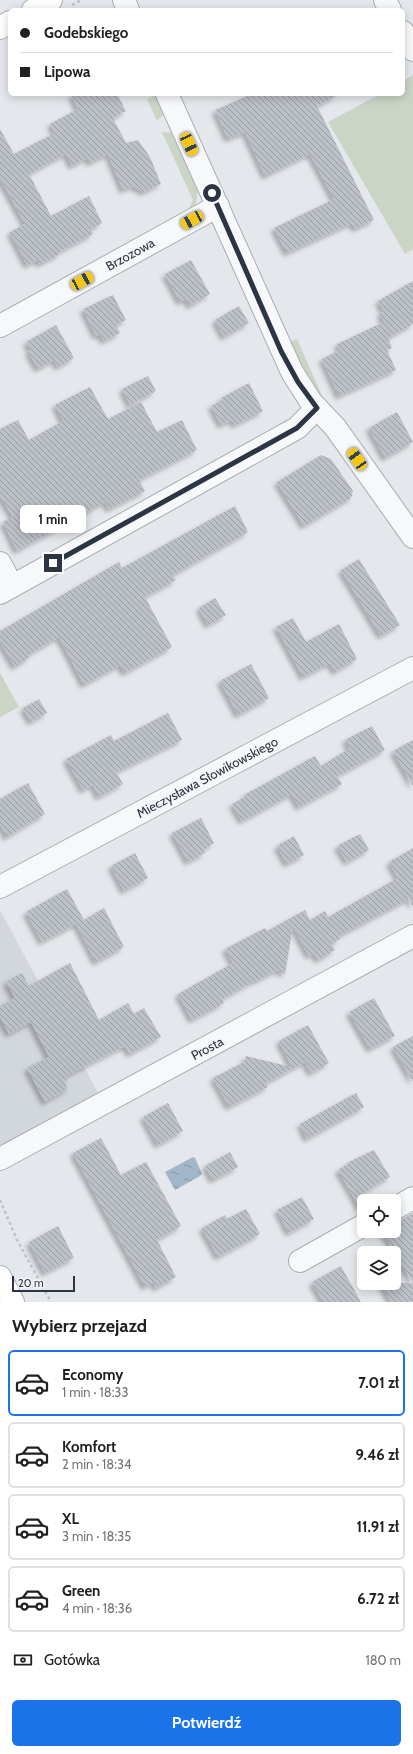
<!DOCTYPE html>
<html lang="pl">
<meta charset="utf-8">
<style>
body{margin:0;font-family:Cabin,sans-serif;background:#f2f2f2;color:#202124;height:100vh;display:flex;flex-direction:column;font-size:15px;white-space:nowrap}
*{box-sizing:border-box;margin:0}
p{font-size:13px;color:#757577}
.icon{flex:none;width:22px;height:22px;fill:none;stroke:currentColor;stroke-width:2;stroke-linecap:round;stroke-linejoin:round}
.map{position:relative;height:1302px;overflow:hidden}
.details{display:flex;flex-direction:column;background:#fff;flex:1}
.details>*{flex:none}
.banner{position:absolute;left:8px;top:8px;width:397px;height:88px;border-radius:6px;box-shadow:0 2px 10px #0003;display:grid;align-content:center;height:88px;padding:0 12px;background:#fff}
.fabs{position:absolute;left:357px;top:1194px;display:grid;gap:8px}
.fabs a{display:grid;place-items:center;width:44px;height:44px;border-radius:6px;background:#fff;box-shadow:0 2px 10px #0003;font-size:20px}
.scale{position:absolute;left:12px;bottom:10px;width:63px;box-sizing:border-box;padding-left:4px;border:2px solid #2c3543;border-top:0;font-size:11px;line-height:14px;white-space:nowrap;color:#2c3543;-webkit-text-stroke:3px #f4f6f9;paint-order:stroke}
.end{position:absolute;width:18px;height:18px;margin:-9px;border:5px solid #2c3543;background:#fff;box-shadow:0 0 0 2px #fff}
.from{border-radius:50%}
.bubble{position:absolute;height:28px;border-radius:6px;background:#fff;box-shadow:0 2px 10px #0003;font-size:13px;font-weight:700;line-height:28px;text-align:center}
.car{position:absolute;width:12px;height:24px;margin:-12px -6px;border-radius:5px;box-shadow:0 0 3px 1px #0007;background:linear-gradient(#f5c518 24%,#345 0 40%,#f5c518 0 76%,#345 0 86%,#f5c518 0)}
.banner b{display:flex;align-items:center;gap:14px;height:38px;font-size:15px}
.banner b+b{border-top:1px solid #e0e0e0}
.banner i{width:10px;height:10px;background:#202124}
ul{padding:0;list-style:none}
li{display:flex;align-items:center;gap:12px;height:66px;margin:0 8px 6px;padding:0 4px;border:2px solid #e0e0e0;border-radius:6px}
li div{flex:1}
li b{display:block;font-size:15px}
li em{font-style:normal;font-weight:700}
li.active{border-color:#1a73e8}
li>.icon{width:36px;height:36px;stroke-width:1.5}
h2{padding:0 12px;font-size:18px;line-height:48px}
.pay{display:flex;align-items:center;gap:10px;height:44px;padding:0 12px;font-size:15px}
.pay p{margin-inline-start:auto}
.action{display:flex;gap:8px;margin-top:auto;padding:8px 12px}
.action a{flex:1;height:46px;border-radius:6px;background:#1a73e8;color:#fff;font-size:16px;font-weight:700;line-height:46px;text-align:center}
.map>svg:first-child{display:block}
.built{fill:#d2d6dd}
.grass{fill:#cad5c6}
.water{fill:url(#water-ripples)}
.building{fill:url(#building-back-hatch);filter:url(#shadow)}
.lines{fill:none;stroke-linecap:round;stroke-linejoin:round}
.street-casing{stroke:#a9aeb5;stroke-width:24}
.secondary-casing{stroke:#a9aeb5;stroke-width:24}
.path{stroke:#bec1c7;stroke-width:2.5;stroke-dasharray:3 3;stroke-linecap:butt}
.street{stroke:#f7f8fa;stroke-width:22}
.secondary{stroke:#fff;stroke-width:22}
.route{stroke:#2c3543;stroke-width:5}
.labels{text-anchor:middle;stroke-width:3;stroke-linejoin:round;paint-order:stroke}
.street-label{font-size:13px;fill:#2c3543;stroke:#f4f6f9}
</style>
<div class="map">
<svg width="413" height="1302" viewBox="0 0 413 1302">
<defs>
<pattern id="water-ripples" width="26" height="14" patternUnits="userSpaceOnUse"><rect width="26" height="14" fill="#a1b6c9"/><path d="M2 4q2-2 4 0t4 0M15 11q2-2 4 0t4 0" fill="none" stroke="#8395a5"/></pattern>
<pattern id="building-back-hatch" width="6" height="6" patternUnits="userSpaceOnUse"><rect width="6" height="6" fill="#bcc1c8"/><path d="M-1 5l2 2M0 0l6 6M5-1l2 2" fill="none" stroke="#999ea4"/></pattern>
<filter id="shadow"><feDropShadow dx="-3.5" dy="3.5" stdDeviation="2" flood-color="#0004"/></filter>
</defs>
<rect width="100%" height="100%" fill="#e4e7eb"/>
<!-- built -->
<path class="built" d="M0 910 98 1093 0 1146Z"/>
<!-- grass -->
<g class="grass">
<path d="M413 75V249L405 254 328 122 380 94H403V81Z"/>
<path d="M157 94 165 113 157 121 147 99Z"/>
<path d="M162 132 174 133 198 189 196 203 191 210 189 209 193 200Z"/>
<path d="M297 339 324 400 322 401 288 343Z"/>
<path d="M0 673 19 707 0 717Z"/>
</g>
<!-- water -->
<path class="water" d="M193 1157 195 1158 202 1174 200 1176 175 1190 165 1172Z"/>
<!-- building -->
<g class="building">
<path d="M71 94H117L126 111 113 118 126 143 138 140 150 157 161 184 144 192 133 186 123 190 108 154 90 163 87 158 72 166 66 154 29 174 51 216 89 196 102 223 91 229 93 234 59 252 60 254 40 264 38 260 27 265 10 232 25 224 0 178V129L14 154 55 133 50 124 78 109Z"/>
<path d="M252 94H340L317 106 374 220 355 229 352 223 287 253 274 228 334 199 310 154 265 176 245 132 228 139 215 110Z"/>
<path d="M191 260 210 294 190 306 186 299 180 302 165 274Z"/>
<path d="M413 281V324L388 338 392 348 387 350 396 370 339 396 322 359 340 350 337 344 384 322 380 314 384 311 378 301Z"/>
<path d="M113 295 126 320 116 325 120 333 104 341 100 334 96 336 83 309Z"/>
<path d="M239 306 249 323 224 337 215 320Z"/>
<path d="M56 325 74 358 58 367 54 360 38 369 28 351 31 350 26 342Z"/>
<path d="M148 376 156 391 130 405 122 389Z"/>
<path d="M249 383 263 411 235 425 232 420 221 425 211 406 222 400 221 398Z"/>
<path d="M90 387 108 419 141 402 157 432 182 420 197 450 139 480 145 491 109 509 105 502 17 551 3 522 13 517 0 496V429L18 420 29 440 63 421 55 405Z"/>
<path d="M397 412 413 442 385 458 369 428Z"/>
<path d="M321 455 331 459 353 491 351 498 304 526 277 482Z"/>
<path d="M235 506 248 532 173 575 176 580 145 597 172 647 125 673 120 665 84 685 59 637 28 655 30 657 15 667 0 642V631L119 562 122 568Z"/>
<path d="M359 559 400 625 381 636 341 570Z"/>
<path d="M215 598 226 615 208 625 199 608Z"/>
<path d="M293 618 306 642 339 624 357 659 335 672 330 663 303 677 276 627Z"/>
<path d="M251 664 269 698 238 715 220 681Z"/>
<path d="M39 699 47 713 31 722 23 708Z"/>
<path d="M168 713 182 740 116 772 123 784 99 797 93 785 83 790 66 759 111 735 114 741Z"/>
<path d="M372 726 385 750 337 776 342 784 299 807 292 794 242 821 232 804 245 797 244 795 315 756 321 766 350 748 345 740Z"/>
<path d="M413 740V786L393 751Z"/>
<path d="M28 783 45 814 7 837 0 824V799Z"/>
<path d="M201 818 214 843 203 850 205 853 188 862 172 833Z"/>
<path d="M360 834 369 850 347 862 337 846Z"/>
<path d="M294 836 304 855 287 864 277 846Z"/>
<path d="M413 848V907L409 899 339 936 340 939 331 944 335 950 318 960 314 953 309 956 293 926 285 974 277 970 257 981 256 980 222 999 224 1003 192 1020 178 994 233 963 225 949 265 928 267 931 305 910 310 920 325 911 328 917 398 878 389 862Z"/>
<path d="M135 853 148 878 124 891 111 866Z"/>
<path d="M67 889 84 920 104 908 124 947 96 962 76 924 42 942 26 912Z"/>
<path d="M70 963 99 1020 128 1003 134 1014 144 1008 161 1037 130 1054 125 1046 68 1075 69 1078 64 1082 68 1089 45 1102 27 1068 49 1057 31 1022 9 1034 0 1017V1006L15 998 6 982 22 973 29 986Z"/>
<path d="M374 998 395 1036 370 1049 349 1012Z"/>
<path d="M308 1025 329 1063 311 1073 305 1062 266 1083 268 1087 229 1107 213 1078 244 1062 246 1056 292 1067 279 1041Z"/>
<path d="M413 1036V1082L393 1047Z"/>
<path d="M356 1093 364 1107 307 1139 300 1124Z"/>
<path d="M168 1103 183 1131 158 1145 143 1117Z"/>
<path d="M101 1138 121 1175 146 1162 181 1226 157 1240 176 1277 156 1288 153 1282 145 1287 73 1153Z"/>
<path d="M374 1150 390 1177 364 1192 363 1213 338 1170 348 1164 347 1163Z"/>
<path d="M230 1152 238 1167 213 1180 205 1166Z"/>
<path d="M302 1197 314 1219 289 1233 277 1210Z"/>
<path d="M246 1209 260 1234 218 1257 202 1228 225 1215 227 1219Z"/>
<path d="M413 1213V1302H391L381 1283H413L382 1231H394V1224Z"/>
<path d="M58 1226 74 1258 45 1273 29 1242Z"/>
<path d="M341 1266 361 1302H323L312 1282Z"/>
</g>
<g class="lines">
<defs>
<g id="street">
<path d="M124 0 128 10"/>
<path d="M385 0 390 10"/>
<path d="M403 32 413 50"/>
<path d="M167 94 292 372 311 402 335 427 413 537"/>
<path d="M0 326 218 206"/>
<path d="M0 563 12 586"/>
<path d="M0 593 297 428 317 408"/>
<path d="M0 887 413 668"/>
<path d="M0 1159 413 936"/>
<path d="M394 1209 413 1198"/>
<path d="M300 1261 364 1225"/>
</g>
<g id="secondary">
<path d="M33 10 51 0"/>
<path d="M0 28 10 22"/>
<path d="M0 1277 13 1302"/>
</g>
</defs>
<!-- street casing -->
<use href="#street" class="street-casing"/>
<!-- secondary casing -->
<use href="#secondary" class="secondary-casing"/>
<!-- path -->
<g class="path">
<path d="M72 5 81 0"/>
<path d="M0 1200 17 1240 51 1302"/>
</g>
<!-- street -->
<use href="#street" class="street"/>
<!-- secondary -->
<use href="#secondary" class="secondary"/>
</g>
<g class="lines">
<!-- route -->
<path class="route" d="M53 563 297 428 317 408 298 382 281 351 212 193"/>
</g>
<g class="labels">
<!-- street labels -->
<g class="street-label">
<text transform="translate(130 254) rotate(-29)" y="5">Brzozowa</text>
<text transform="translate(207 777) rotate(-28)" y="5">Mieczysława Słowikowskiego</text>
<text transform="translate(207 1048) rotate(-28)" y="5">Prosta</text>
</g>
</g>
</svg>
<div class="fabs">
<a><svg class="icon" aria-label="locate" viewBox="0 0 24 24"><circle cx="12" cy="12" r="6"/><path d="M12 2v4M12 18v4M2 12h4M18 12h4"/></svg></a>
<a><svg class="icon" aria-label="layers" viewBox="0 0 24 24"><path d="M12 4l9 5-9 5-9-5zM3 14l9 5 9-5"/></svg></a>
</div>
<div class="scale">20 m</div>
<i class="end from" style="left:212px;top:193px"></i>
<i class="end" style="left:53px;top:563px"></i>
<div class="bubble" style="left:20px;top:505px;width:66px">1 min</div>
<i class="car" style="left:189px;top:144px;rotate:155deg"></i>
<i class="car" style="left:192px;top:220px;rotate:241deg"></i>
<i class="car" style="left:82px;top:281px;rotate:61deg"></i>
<i class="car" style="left:357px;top:459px;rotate:325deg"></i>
<div class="banner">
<b><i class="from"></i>Godebskiego</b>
<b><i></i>Lipowa</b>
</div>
</div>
<section class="details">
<h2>Wybierz przejazd</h2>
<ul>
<li class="active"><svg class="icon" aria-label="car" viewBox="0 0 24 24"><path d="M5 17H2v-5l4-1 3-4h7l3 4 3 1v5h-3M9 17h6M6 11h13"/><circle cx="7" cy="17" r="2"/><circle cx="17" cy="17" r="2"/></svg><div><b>Economy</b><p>1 min · 18:33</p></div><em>7.01 zł</em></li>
<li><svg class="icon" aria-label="car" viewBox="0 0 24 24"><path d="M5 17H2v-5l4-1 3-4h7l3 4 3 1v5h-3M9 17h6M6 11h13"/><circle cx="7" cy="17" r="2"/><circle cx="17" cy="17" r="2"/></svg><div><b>Komfort</b><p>2 min · 18:34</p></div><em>9.46 zł</em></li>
<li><svg class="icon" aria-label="car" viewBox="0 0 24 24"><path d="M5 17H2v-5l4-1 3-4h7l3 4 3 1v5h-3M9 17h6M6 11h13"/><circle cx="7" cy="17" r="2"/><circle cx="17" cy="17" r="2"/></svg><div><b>XL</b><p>3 min · 18:35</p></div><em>11.91 zł</em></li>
<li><svg class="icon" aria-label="car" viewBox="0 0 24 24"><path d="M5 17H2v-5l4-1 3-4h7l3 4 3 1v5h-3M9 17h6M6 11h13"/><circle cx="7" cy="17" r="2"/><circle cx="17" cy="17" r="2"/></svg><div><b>Green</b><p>4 min · 18:36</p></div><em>6.72 zł</em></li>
</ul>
<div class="pay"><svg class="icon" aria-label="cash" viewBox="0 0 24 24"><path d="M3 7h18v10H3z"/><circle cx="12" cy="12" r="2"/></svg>Gotówka<p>180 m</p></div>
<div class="action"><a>Potwierdź</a></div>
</section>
